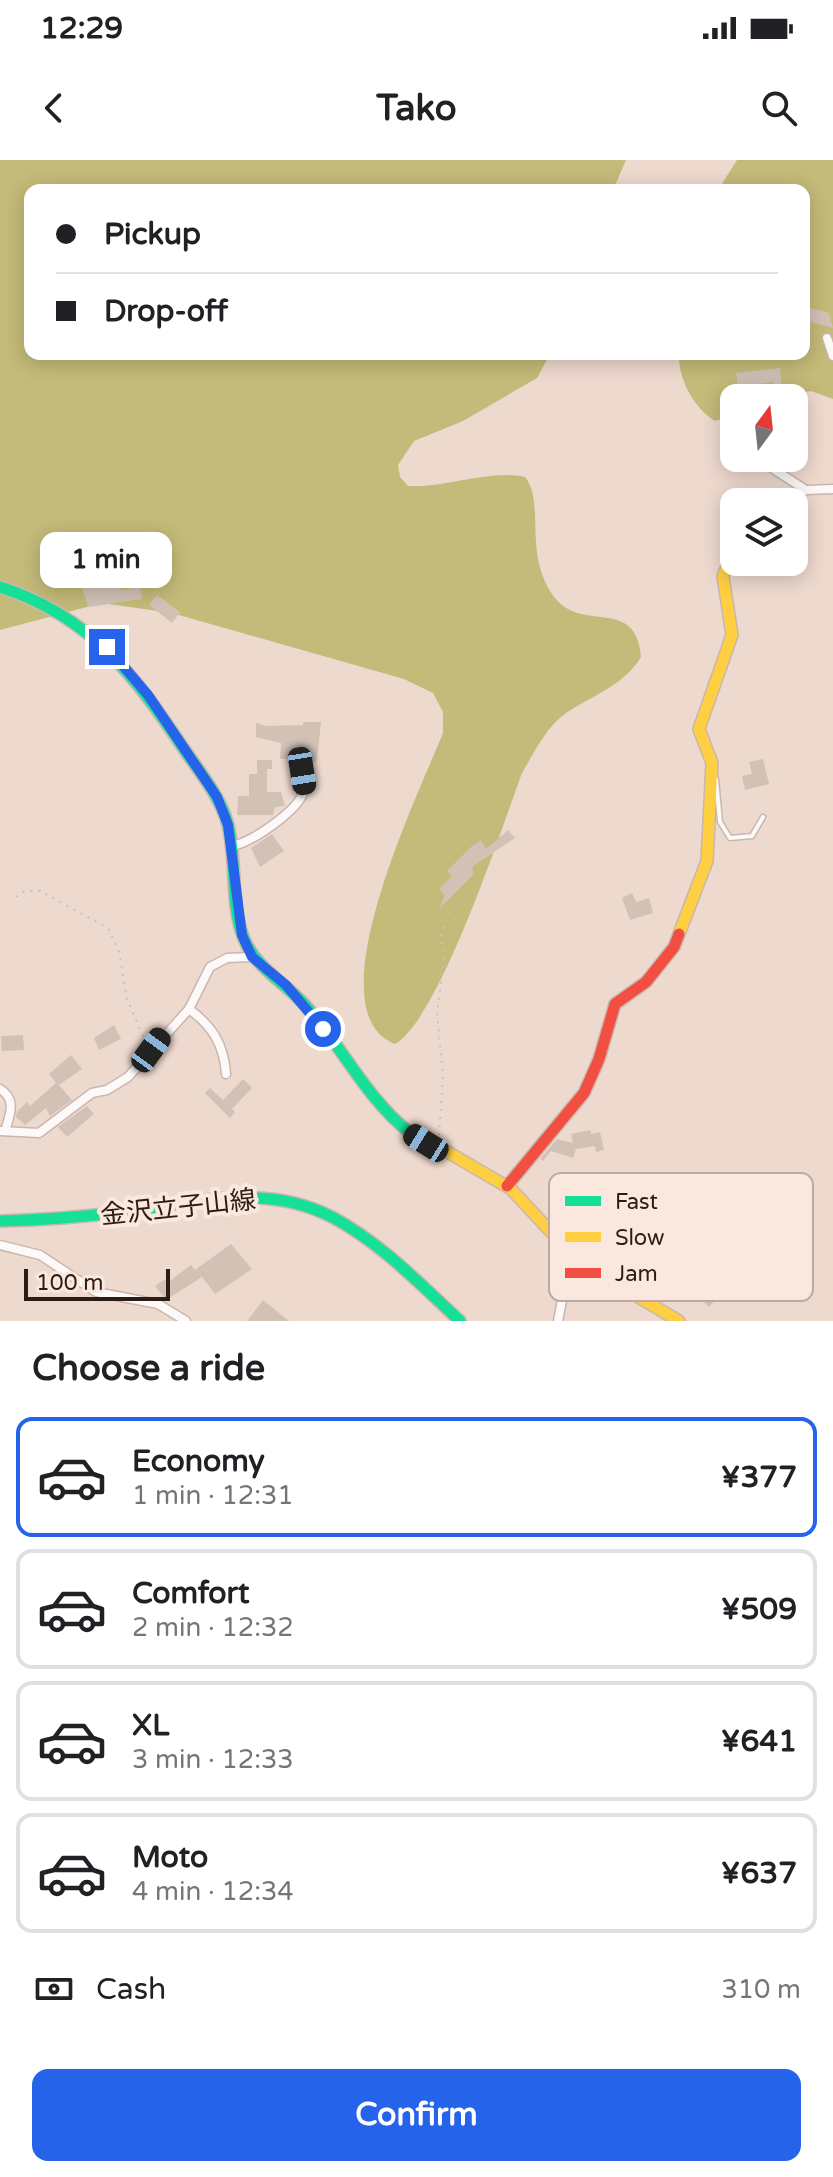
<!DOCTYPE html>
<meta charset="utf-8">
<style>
body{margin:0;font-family:"Varela Round","Noto Sans JP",sans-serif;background:#f6f6f6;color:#202124;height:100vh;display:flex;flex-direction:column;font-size:30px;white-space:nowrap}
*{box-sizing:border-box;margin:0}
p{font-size:26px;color:#757577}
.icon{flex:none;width:44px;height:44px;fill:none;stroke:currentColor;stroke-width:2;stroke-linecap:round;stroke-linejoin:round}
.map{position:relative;height:1161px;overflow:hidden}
.drawer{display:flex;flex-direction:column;background:#fff;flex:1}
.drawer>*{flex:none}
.banner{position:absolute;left:24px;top:24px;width:786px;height:176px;border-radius:16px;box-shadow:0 4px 20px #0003;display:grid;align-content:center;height:176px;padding:0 32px;background:#fff}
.needle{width:52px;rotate:15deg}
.buttons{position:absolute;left:720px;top:224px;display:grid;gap:16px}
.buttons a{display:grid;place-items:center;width:88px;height:88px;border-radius:16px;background:#fff;box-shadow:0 4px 20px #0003;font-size:40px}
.scale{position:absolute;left:24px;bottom:20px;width:146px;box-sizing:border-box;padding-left:8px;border:4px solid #2c1c12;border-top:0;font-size:22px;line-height:28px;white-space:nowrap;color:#2c1c12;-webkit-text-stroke:6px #fae7dd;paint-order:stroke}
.end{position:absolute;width:36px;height:36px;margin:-18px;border:10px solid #2563eb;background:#fff;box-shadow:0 0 0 4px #fff}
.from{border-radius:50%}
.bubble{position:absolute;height:56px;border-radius:16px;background:#fff;box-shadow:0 4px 20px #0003;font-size:26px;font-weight:700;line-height:56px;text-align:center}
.car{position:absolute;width:24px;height:48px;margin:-24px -12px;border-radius:10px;box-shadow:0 0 6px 2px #0007;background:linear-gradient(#222 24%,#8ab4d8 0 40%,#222 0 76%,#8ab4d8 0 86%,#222 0)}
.banner b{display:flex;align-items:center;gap:28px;height:76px;font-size:30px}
.banner b+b{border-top:2px solid #e0e0e0}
.banner i{width:20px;height:20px;background:#202124}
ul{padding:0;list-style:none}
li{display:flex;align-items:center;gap:24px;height:120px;margin:0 16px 12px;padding:0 16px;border:4px solid #e0e0e0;border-radius:16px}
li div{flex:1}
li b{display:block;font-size:30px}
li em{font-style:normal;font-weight:700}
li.selected{border-color:#2563eb}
li>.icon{width:72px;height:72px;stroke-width:1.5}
h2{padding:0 32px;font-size:36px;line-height:96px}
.pay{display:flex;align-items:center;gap:20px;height:88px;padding:0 32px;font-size:30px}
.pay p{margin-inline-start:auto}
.primary-button{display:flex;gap:16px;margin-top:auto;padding:16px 32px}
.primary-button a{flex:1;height:92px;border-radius:16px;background:#2563eb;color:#fff;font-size:32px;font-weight:700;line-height:92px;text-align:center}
.status{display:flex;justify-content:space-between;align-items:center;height:56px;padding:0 40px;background:#fff;direction:ltr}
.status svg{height:22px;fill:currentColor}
header{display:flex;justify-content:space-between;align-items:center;height:104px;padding:0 32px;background:#fff;font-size:36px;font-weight:700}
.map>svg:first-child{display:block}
.forest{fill:#c4ba79}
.building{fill:#d2c2b6}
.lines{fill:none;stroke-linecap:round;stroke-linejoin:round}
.lane-casing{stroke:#c9b7ae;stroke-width:7}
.street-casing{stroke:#c9b7ae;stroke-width:11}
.fast-casing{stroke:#c9b7ae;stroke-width:14}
.slow-casing{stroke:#c9b7ae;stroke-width:14}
.jam-casing{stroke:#c9b7ae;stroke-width:14}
.path{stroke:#c9c1bd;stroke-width:2;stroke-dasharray:2 6;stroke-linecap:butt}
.lane{stroke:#fcf9f8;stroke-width:4}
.street{stroke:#fcf9f8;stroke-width:8}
.fast{stroke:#16e098;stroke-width:11}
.slow{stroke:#ffcf43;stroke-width:11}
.jam{stroke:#f24e42;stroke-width:11}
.route{stroke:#2563eb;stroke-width:10}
.labels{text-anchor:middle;stroke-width:8;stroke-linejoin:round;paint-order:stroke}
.street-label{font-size:26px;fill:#2c1c12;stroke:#fae7dd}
.key{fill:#fae7dd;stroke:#bcaaa0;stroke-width:2}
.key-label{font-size:22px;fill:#2c1c12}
</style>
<div class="status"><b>12:29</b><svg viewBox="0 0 49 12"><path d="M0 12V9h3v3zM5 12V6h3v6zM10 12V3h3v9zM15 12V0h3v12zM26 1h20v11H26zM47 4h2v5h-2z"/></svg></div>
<header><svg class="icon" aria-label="back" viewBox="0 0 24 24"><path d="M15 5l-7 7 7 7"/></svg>Tako<svg class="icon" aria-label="search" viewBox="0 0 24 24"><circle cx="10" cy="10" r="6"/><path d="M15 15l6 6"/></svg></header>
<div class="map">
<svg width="833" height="1161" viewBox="0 0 833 1161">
<rect width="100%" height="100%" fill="#eed9ce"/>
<!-- forest -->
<g class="forest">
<path d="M0 0H626L613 30H30V194H550L537 218 463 261 414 281 398 305 400 317 408 326C447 328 491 309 525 317 546 343 522 395 555 438 582 473 637 436 641 497 623 526 593 535 566 553 546 567 534 593 522 613 501 670 440 858 395 884 311 852 421 629 443 573V552L433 533 404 519 172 453 102 443 0 470Z"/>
<path d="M737 0H833V239L811 231 776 238H734V255L715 261C694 248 678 219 679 194H804V30H718Z"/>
</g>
<!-- building -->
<g class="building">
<path d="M804 146 829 153 833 168 804 160Z"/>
<path d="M780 208 783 238H775L773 222 751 225 752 235 739 236 736 213Z"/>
<path d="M90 422 91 428 120 424 121 430 140 427 142 439 88 447 81 423Z"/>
<path d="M157 435 180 452 172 463 149 445Z"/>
<path d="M303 562H321L317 601 308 603 305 590 298 587 293 591V599H280L281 583 256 577V563L266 566 303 565Z"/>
<path d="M763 599 769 624 745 630 742 616 752 614 749 602Z"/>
<path d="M257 600H272V609H267V632H281L285 646 275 647 273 655H237L238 636H249V614H257Z"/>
<path d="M508 670 515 678 472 707 474 714 439 749 445 735 439 729 452 716 447 711 472 686 481 680 486 689Z"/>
<path d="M272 674 284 691 260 707 251 688Z"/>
<path d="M632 733 636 742 649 738 653 753 630 760 622 738Z"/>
<path d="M114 865 121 879 99 890 94 878Z"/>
<path d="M23 875 24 890 2 891 1 876Z"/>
<path d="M71 895 82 909 59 925 72 940 50 956 46 948 25 965 16 957 17 952 27 942 30 946 56 923 49 914Z"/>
<path d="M243 919 252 928 232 949 235 952 230 958 205 933 210 928 223 940Z"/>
<path d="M87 946 94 954 67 977 58 967Z"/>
<path d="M590 970 591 974 600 972 604 990 596 992 595 986 576 989 573 998 551 991 543 1001 540 999 557 979 573 983 571 974Z"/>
<path d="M635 1054 649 1069 651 1067 660 1076 664 1073 683 1088 679 1092 683 1096 677 1102 710 1135 720 1124 732 1136 726 1142 719 1136 709 1147 680 1120 674 1126 665 1118 660 1123 651 1115 660 1105 645 1090 639 1095 631 1086 640 1077 626 1062Z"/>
<path d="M231 1084 252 1109 215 1134 202 1117 166 1140 155 1126 165 1119 167 1123 191 1105 195 1110Z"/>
<path d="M263 1140 289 1161H247Z"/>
</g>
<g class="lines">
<defs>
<path id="lane" d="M716 619 720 662 730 678 752 676 763 657"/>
<g id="street">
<path d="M827 178 833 196"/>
<path d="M756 298 806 330"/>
<path d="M779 342 806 330 833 329"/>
<path d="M231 686C250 684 297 651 303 633 306 622 301 606 299 594"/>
<path d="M189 849C212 866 224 884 226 914"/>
<path d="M0 929C17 939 10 955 5 971"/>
<path d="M0 971 39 973 92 933 107 930 128 917 189 849 210 807 227 798 252 797"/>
<path d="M0 1085 40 1095 96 1132 158 1144 186 1161"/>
<path d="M558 1161 571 1094"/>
</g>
<g id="fast">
<path d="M0 427C91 456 135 516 186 592 202 615 221 638 228 665 237 701 230 745 244 779 256 808 284 822 305 845 341 885 366 938 409 972 419 980 434 985 446 991"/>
<path d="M0 1061C41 1060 82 1057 122 1052 193 1043 265 1022 332 1057 381 1083 420 1124 460 1161"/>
</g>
<g id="slow">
<path d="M679 774 707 701 712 603 699 569 732 475 723 416 734 389"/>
<path d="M446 991 511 1029 578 1101 679 1161"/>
</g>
<path id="jam" d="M507 1026 584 933 599 899 615 844 646 822 674 787 679 774"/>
</defs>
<!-- lane casing -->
<use href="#lane" class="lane-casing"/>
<!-- street casing -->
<use href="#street" class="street-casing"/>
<!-- fast casing -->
<use href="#fast" class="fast-casing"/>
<!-- slow casing -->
<use href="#slow" class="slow-casing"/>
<!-- jam casing -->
<use href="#jam" class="jam-casing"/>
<!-- path -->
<g class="path">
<path d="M16 737 25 731H40L108 768 119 791 127 839 146 883"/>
<path d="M439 975 443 916 437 854 444 800 441 776 449 752"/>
</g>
<!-- lane -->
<use href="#lane" class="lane"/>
<!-- street -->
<use href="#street" class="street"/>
<!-- fast -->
<use href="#fast" class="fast"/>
<!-- slow -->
<use href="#slow" class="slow"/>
<!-- jam -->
<use href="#jam" class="jam"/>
</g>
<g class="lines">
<!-- route -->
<path class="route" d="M107 487 148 535 217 637 228 665 242 775 252 797 286 825 323 869"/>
</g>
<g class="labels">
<!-- street labels -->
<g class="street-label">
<text transform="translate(178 1047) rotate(-6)" y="9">金沢立子山線</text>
</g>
</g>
<!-- legend -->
<rect x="549" y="1013" width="264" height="128" rx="12" class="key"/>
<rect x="565" y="1036" width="36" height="10" fill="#16e098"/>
<rect x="565" y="1072" width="36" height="10" fill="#ffcf43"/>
<rect x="565" y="1108" width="36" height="10" fill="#f24e42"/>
<g class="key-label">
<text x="615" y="1049">Fast</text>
<text x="615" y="1085">Slow</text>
<text x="615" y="1121">Jam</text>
</g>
</svg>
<div class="buttons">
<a><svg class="needle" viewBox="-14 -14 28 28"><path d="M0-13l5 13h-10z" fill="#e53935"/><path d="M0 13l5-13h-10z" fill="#757577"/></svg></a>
<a><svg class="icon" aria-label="layers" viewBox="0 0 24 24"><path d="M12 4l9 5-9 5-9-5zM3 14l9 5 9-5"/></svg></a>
</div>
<div class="scale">100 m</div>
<i class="end from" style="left:323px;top:869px"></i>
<i class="end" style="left:107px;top:487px"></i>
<div class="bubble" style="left:40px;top:372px;width:132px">1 min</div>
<i class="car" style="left:302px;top:611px;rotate:171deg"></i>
<i class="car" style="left:151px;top:890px;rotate:36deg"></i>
<i class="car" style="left:426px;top:983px;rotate:302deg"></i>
<div class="banner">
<b><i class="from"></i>Pickup</b>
<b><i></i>Drop-off</b>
</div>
</div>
<section class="drawer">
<h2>Choose a ride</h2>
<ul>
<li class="selected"><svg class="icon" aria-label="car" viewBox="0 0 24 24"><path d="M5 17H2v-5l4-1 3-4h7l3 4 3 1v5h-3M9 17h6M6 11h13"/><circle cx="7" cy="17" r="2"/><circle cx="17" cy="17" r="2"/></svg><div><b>Economy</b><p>1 min · 12:31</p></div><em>¥377</em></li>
<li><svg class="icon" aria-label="car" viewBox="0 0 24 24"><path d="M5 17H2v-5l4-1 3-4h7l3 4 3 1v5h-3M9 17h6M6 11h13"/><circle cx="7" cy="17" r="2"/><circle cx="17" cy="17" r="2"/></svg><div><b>Comfort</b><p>2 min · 12:32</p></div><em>¥509</em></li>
<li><svg class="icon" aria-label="car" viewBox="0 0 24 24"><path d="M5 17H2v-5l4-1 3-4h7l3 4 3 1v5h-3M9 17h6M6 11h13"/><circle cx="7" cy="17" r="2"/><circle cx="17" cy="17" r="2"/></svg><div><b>XL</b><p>3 min · 12:33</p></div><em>¥641</em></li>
<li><svg class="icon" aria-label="car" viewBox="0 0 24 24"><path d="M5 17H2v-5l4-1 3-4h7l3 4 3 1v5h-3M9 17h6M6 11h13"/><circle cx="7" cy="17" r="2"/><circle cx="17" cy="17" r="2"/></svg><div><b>Moto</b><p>4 min · 12:34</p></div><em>¥637</em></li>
</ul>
<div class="pay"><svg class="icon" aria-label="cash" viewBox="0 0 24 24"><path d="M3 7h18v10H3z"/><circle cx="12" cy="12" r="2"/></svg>Cash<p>310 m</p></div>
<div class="primary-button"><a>Confirm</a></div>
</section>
